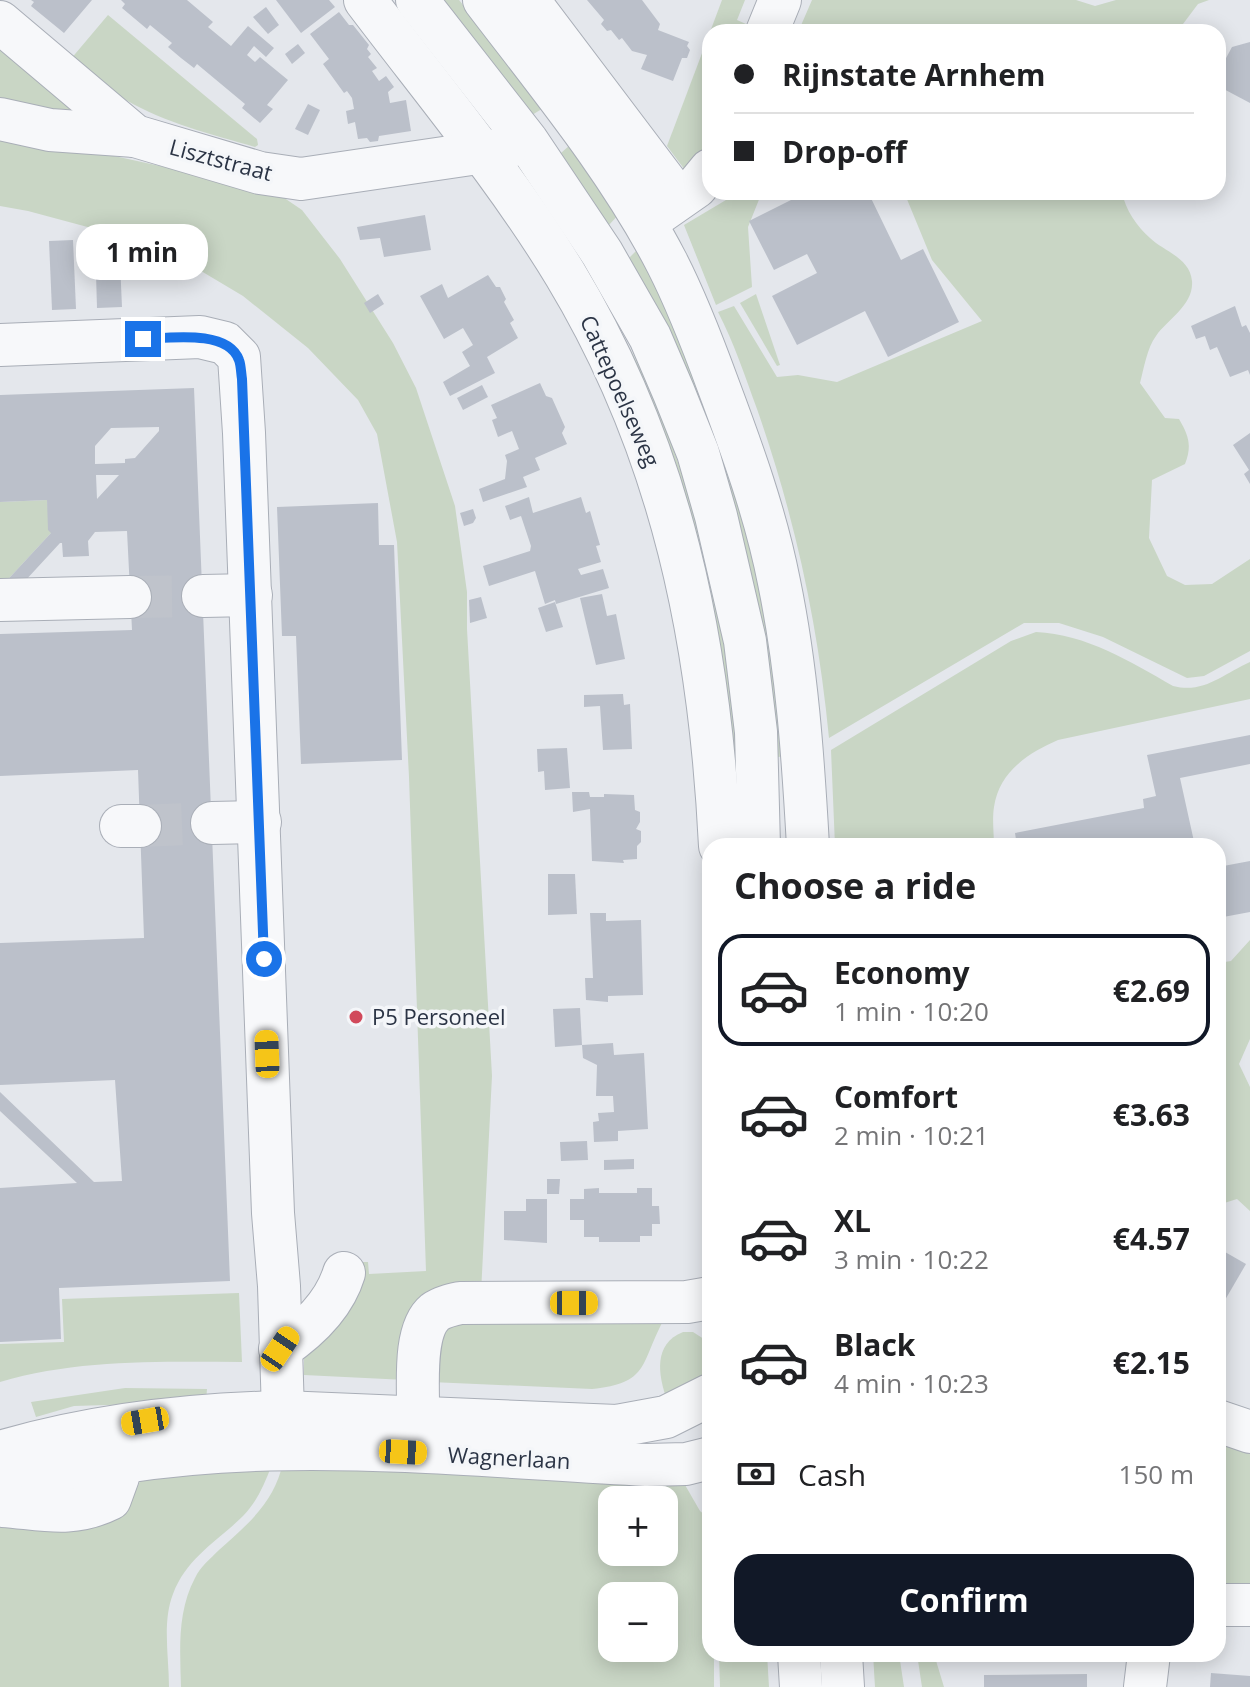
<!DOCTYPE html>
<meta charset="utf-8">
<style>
body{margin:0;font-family:"Open Sans",sans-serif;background:#f6f6f6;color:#202124;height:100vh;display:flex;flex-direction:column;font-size:30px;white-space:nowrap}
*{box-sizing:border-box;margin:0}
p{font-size:26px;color:#757577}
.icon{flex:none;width:44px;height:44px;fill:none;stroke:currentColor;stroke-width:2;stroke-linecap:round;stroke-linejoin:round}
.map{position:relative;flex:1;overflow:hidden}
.sheet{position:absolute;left:702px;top:838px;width:524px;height:824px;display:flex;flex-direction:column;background:#fff;border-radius:24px;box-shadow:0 4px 20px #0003}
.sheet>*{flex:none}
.top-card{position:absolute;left:702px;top:24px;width:524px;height:176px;border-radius:24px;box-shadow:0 4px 20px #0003;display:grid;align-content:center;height:176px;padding:0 32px;background:#fff}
.tools{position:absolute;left:598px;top:1486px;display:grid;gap:16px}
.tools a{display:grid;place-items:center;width:80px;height:80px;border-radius:16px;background:#fff;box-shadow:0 4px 20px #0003;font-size:40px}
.end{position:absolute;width:36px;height:36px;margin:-18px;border:10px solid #1a73e8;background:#fff;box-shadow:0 0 0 4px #fff}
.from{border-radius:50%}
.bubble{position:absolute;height:56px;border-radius:24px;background:#fff;box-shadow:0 4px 20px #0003;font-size:26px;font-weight:700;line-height:56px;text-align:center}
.car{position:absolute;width:24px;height:48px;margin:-24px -12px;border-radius:10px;box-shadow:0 0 6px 2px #0007;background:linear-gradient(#f5c518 24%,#345 0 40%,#f5c518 0 76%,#345 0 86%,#f5c518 0)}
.top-card b{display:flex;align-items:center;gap:28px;height:76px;font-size:30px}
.top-card b+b{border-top:2px solid #e0e0e0}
.top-card i{width:20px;height:20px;background:#202124}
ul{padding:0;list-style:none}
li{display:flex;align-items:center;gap:24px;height:112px;margin:0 16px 12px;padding:0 16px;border:4px solid transparent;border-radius:24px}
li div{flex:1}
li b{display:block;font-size:30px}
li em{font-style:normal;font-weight:700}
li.selected{border-color:#111827}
li>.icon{width:72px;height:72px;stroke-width:1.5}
h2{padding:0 32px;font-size:36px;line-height:96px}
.pay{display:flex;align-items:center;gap:20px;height:88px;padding:0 32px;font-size:30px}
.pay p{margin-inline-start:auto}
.cta{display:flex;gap:16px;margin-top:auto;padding:16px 32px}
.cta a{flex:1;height:92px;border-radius:24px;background:#111827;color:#fff;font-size:32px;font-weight:700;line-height:92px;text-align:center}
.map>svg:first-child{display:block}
.green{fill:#c9d6c5;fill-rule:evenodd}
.building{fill:#bbc0ca;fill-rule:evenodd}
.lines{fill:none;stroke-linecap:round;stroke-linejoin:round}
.minor-tunnel{stroke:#bfc3cb;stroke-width:42;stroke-dasharray:42 21;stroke-linecap:butt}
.minor-casing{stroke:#a9aeb7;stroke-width:44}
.minor{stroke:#f7f8fa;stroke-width:42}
.route{stroke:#1a73e8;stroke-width:10}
.poi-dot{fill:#d1495b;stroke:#f4f6f9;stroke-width:3}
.labels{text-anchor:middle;stroke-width:7;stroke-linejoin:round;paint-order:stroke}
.street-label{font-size:22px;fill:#2b3445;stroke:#f4f6f9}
.poi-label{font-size:22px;fill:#2b3445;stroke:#f4f6f9;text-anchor:start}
</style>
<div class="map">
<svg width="1250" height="1687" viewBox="0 0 1250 1687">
<rect width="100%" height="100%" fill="#e4e7ec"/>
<!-- green -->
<g class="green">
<path d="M436 0H459L545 107 532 115Z"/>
<path d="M722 0H745L737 20 755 28 753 32H710Z"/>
<path d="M812 0H1076L1095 6 1116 0H1209L1198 4 1177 32H804L799 30Z"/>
<path d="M108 15 257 139 258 145 255 147C211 134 165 123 126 100 106 89 88 73 70 60Z"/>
<path d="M710 32V138L702 158 688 174 667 146Z"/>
<path d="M0 36 72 108 67 114 0 106Z"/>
<path d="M0 131 274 191 302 210 340 259 393 343 416 388 455 506 467 592V629L492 1076 481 1293H445L406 1380 304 1375V1355L356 1262H368L369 1274 426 1271 409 777 397 542 377 434 358 400 308 348 243 296 191 265 121 236 28 211 0 206Z"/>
<path d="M570 145 621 212 608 226 561 153Z"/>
<path d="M733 192H762L748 227 752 287 716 305 684 225 731 197Z"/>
<path d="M904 192H1122C1125 209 1137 227 1150 238 1165 252 1190 258 1192 281 1194 305 1168 319 1156 336 1147 348 1144 368 1140 383L1165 418 1179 419C1189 436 1192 446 1185 464L1152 480 1149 538 1167 576 1185 585 1212 584 1250 559V651L1204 676 1187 678 1103 637 1059 623H1024L829 738C818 623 795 518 757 409 745 376 734 343 718 312L734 306 777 377 798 375 837 382 982 321 932 260Z"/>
<path d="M636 251H644L653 257 753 545 787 756 769 758 626 261Z"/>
<path d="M589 268 656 400 697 517 723 627 740 758 726 760 581 273Z"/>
<path d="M756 294 780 365 777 366 740 303Z"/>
<path d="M47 500 51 533 0 588V502Z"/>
<path d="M1036 632C1086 634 1131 662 1173 686 1204 694 1223 674 1250 662V699L1058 740C1028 753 999 772 994 807 992 819 994 834 994 846H835L831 750 1011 641Z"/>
<path d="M1250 940V1039L1239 1064 1250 1087V1211L1237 1199 1218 1205V963L1231 961Z"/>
<path d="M239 1293 242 1362C161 1362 78 1359 0 1382V1344L64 1342 62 1299Z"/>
<path d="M447 1320 663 1321C640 1365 649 1383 592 1389L431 1382Z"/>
<path d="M683 1332H693L710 1343V1370L667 1400C658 1375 653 1344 683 1332Z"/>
<path d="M125 1388 207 1389 206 1402 74 1406 36 1417 31 1402Z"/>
<path d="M1218 1430 1250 1441V1586H1218Z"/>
<path d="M283 1462 681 1478 700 1511 710 1519V1654H714V1687H181C180 1650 177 1612 195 1578 200 1567 210 1559 219 1550 248 1524 275 1502 283 1462ZM612 1500H664V1552H612ZM612 1596H664V1648H612Z"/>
<path d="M271 1467C264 1485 257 1502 243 1516 217 1542 187 1557 173 1594 162 1622 169 1657 169 1687H0V1515L132 1499 141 1479Z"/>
<path d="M719 1654H767L769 1687H720Z"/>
<path d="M873 1654H899L904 1687H875Z"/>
<path d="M917 1654H934L944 1687H922Z"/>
</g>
<!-- building -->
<g class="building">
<path d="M31 0H92L64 33 31 6 34 2Z"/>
<path d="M121 0H187L213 22 208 27 231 46 248 26 274 48 266 57 254 46 247 55 255 62 260 57 288 80 267 105 273 109 260 123 242 108 245 104 197 64 194 68 181 58 168 47 172 43 150 25 147 29 122 8 125 4Z"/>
<path d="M276 0H329L335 7 301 33Z"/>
<path d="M587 0H642L660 24 658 30 689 42 687 46 690 50 687 58H682L673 81 641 69 647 55 632 51 622 38 619 40 611 30 607 31 601 24 604 20Z"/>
<path d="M266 7 279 25 268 34 253 17Z"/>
<path d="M339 12 349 25H353L369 45 367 49 371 54 368 57 377 68 372 71 379 81 386 76 394 87 388 92 390 103 406 100 411 131 379 136 378 141 370 142 367 138 358 139 355 122 348 124 346 111 354 109 352 98 347 91 344 93 323 64 329 59 310 34Z"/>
<path d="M1250 42V103L1218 86V73L1232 47Z"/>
<path d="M298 44 305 53 292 64 285 54Z"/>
<path d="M308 104 320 110 308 135 295 129Z"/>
<path d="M807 192H868L901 260 923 249 959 322 888 357 865 311 797 345 772 296 817 273 807 254 774 270 749 221Z"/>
<path d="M425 215 431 250 384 257 380 238 360 240 357 227Z"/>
<path d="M95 239H119L122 307 97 308Z"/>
<path d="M73 240 76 309 52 310 49 241Z"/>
<path d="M488 275 496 287H500L506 299 504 302 514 320 510 323 518 338 487 357 495 373 450 396 443 382 470 366 462 352 473 345 463 328 444 339 420 296 442 284 448 298Z"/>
<path d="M378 294 384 304 370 313 364 303Z"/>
<path d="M1235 306 1242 327 1246 325 1250 333V375L1248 370 1230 377 1217 347 1210 350 1205 336 1196 339 1191 326Z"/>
<path d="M540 383 546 396 552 398 565 427 562 433 567 444 535 458 540 470 523 477 527 487 483 502 479 489 505 479 507 461 505 455 519 449 512 431 498 437 492 420 497 418 491 405Z"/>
<path d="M482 385 488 397 463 410 457 398Z"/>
<path d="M194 388 230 1281 59 1288 61 1339 0 1342V1188L77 1183 0 1111V1092L94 1182 122 1181 115 1080 0 1085V943L144 938 138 770 0 776V634L132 630 127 531 95 532 88 541 89 556 63 557 62 543H60L0 608V588L51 533 48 530 47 500 0 502V395ZM159 427V431L135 458 125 459V463L95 464V446L111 428ZM96 475H119L97 499Z"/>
<path d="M1250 433V484L1244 474 1249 470 1233 445Z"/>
<path d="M529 497 533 513 581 497 586 513 590 511 600 545 596 546 601 562 578 569 581 575 603 569 609 588 556 604 555 600 545 604 535 571 489 586 483 566 530 551 531 546 521 516 510 520 505 506Z"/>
<path d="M378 503 379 545H394L402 760 301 764 296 636H282L277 507Z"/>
<path d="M473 509 476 518 473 523 464 526 460 513Z"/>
<path d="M602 594 607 616 616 614 625 659 596 665 580 598Z"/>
<path d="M481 597 487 618 470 623 469 600Z"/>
<path d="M555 602 563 627 546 632 538 608Z"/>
<path d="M623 694 624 705 630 704 632 749 603 750 600 706 584 707V695Z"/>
<path d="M1250 735V764L1180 778 1195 846H1017L1015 833 1144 808 1143 799 1156 796 1147 755Z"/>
<path d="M567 748 570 788 545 790 544 771 538 772 537 749Z"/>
<path d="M572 792H589L590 797H604V794L634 795 635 810 640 812V822L636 829 641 831V842L637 846V859L623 860 624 863 592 861 590 809 573 812Z"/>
<path d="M1250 861V912L1218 918V867Z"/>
<path d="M548 874H575L577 914 548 915Z"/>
<path d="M590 913H606V921L641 920 643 995 608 996V1002L586 1000 585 978H593Z"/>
<path d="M580 1008 582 1045 555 1047 553 1009Z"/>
<path d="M613 1043 614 1055 644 1053 648 1129 618 1131V1141L594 1142 593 1122 599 1121 598 1113 614 1112 613 1096H596L597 1065 583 1058 582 1045Z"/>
<path d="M587 1141 588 1160 561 1161 560 1142Z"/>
<path d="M634 1159V1169L604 1170V1160Z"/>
<path d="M547 1179H560L559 1194H547Z"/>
<path d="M599 1188V1193H637V1188H652V1206H659L660 1224H652V1236H640V1242H599V1237H584V1220H570V1199H584V1189Z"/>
<path d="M526 1199H547V1243L504 1240V1211H526Z"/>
<path d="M1218 1248 1246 1264 1218 1312Z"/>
<path d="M1211 1673 1250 1676V1687H1210Z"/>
<path d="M1087 1674V1687H984V1675Z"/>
</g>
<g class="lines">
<!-- minor-tunnel -->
<g class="minor-tunnel">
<path d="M130 597 203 596"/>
<path d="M140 826 212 823"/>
</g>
<defs>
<g id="minor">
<path d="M365 0C433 90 506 177 565 274 672 451 710 642 720 846"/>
<path d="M417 0 527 141 602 253 650 337 674 393 698 453 716 516 745 641 756 732 759 846"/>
<path d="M484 0C548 84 618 168 667 263 687 302 703 344 718 385 742 449 766 515 779 582 797 669 803 757 808 846"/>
<path d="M528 0 667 184 673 202"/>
<path d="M0 22 135 136 260 173 301 179 505 149"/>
<path d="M767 32 780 0"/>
<path d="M0 119 50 130 135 136"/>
<path d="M653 217 696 187 710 170"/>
<path d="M0 345 200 337 225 343 239 357 244 433 273 1213 279 1286 283 1412 279 1448"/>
<path d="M203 596 251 595"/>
<path d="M0 600 130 597"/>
<path d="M212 823 260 822"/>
<path d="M121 826H140"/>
<path d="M280 1349C308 1330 334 1306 344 1273"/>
<path d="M418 1418C419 1390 412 1331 435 1312 442 1307 451 1305 460 1303L687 1302 710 1298"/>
<path d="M1218 1421 1250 1432"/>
<path d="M0 1452C92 1425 187 1414 283 1412L617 1426 666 1417 710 1395"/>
<path d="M0 1490C209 1425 431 1454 646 1465L686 1464 710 1458"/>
<path d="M3 1506C43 1509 72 1518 110 1499L118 1477 113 1436"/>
<path d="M1218 1605H1250"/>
<path d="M799 1654 801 1687"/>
<path d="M841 1654 843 1687"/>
<path d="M1145 1687 1149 1654"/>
</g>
</defs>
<!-- minor casing -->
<use href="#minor" class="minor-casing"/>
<!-- minor -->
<use href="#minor" class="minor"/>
</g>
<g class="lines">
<!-- route -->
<path class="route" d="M143 339C169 338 228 329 239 360 241 365 241 373 242 379L264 959"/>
</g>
<!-- markers -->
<circle class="poi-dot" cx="356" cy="1017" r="8"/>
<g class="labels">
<!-- street labels -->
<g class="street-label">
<text transform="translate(221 160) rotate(15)" y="8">Lisztstraat</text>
<text transform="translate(620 391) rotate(66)" y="8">Cattepoelseweg</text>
<text transform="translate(509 1458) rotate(3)" y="8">Wagnerlaan</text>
</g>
<!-- poi labels -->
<g class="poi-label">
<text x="372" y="1025">P5 Personeel</text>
</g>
</g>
</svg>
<div class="tools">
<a>+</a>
<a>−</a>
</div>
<i class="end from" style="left:264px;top:959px"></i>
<i class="end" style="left:143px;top:339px"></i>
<div class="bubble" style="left:76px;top:224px;width:132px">1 min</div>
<i class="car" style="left:267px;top:1054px;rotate:358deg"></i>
<i class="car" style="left:574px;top:1303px;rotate:90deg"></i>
<i class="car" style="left:280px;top:1349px;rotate:34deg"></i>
<i class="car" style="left:145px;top:1421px;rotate:260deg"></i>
<i class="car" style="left:403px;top:1452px;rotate:93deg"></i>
<div class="top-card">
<b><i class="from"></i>Rijnstate Arnhem</b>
<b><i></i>Drop-off</b>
</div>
<section class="sheet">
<h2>Choose a ride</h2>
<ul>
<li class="selected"><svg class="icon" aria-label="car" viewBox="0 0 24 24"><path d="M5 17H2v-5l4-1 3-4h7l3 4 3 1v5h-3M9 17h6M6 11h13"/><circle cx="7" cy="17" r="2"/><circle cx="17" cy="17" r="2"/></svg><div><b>Economy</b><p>1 min · 10:20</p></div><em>€2.69</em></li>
<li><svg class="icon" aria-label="car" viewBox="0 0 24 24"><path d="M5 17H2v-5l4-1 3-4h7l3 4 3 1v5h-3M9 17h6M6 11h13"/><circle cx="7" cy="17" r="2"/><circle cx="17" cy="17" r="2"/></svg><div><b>Comfort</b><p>2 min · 10:21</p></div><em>€3.63</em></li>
<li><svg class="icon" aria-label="car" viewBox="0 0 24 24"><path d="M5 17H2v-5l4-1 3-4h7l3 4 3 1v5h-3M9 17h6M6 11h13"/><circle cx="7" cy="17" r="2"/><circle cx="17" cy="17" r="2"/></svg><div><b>XL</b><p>3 min · 10:22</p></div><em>€4.57</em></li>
<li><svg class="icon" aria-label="car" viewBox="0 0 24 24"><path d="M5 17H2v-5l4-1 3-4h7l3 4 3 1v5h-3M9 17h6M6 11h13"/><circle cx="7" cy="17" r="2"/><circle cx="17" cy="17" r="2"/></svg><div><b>Black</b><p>4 min · 10:23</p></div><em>€2.15</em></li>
</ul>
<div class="pay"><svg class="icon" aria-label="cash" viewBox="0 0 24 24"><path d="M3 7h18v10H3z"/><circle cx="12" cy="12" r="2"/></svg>Cash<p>150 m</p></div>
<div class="cta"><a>Confirm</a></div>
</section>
</div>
